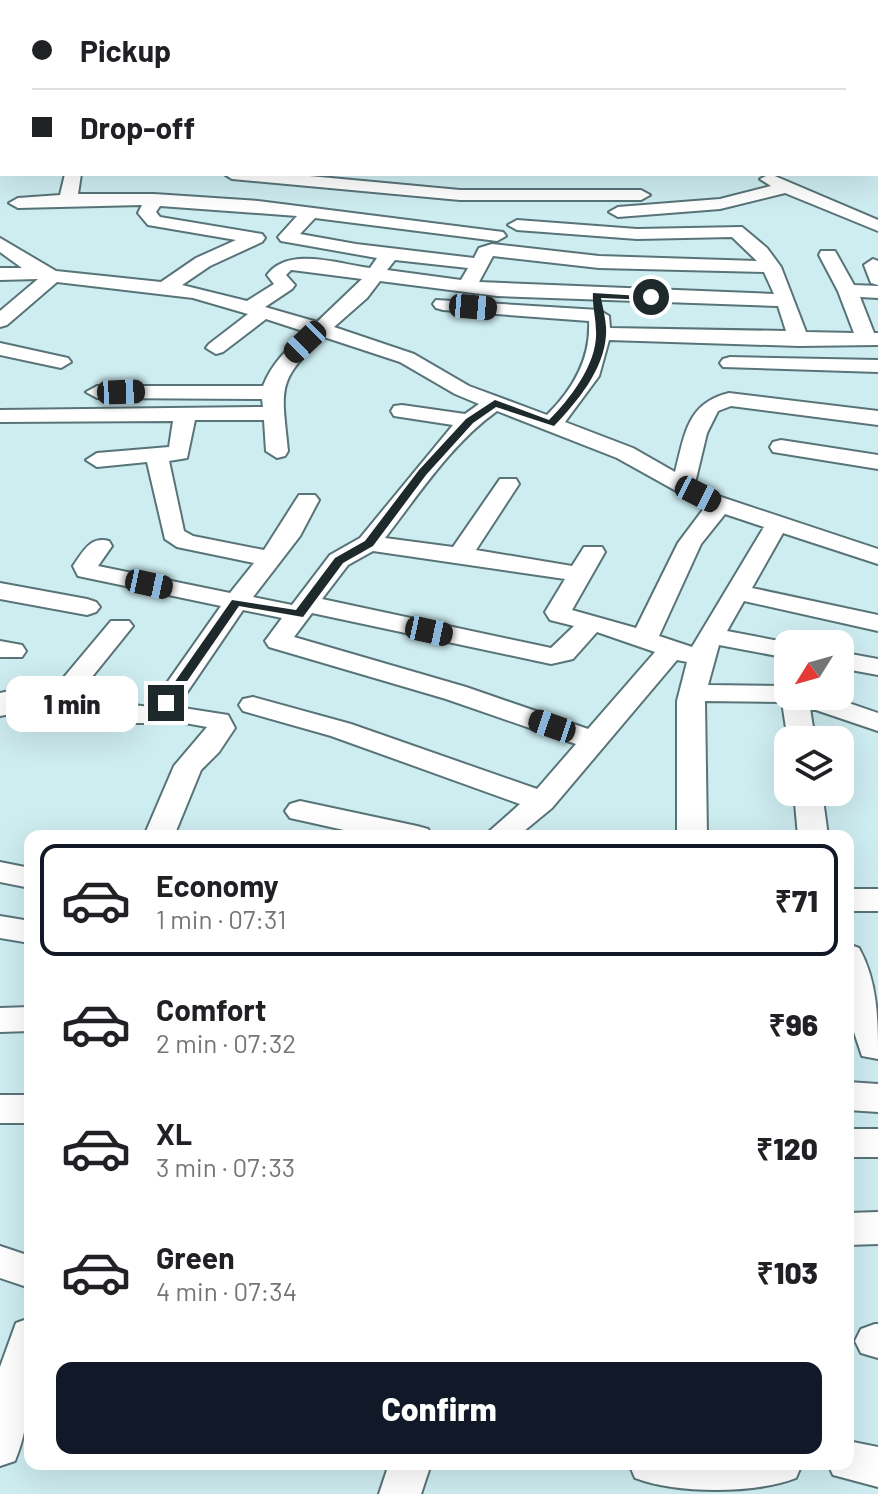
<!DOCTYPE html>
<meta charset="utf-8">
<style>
body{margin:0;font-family:Barlow,sans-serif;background:#f6f6f6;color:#202124;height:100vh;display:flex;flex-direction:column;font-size:30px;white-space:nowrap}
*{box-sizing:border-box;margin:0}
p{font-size:26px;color:#757577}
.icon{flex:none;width:44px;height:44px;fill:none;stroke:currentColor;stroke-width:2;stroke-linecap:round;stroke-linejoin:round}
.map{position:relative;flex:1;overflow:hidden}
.side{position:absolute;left:24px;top:830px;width:830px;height:640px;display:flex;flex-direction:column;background:#fff;border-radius:16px;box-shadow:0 8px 32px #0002}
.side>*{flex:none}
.banner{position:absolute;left:0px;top:0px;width:878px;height:176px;box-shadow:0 8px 32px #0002;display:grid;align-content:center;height:176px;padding:0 32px;background:#fff}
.needle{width:52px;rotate:233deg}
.controls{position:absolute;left:774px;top:630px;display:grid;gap:16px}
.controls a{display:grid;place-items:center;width:80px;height:80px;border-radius:16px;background:#fff;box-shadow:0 8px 32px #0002;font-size:40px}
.end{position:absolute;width:36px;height:36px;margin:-18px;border:10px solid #1d292b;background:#fff;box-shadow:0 0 0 4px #fff}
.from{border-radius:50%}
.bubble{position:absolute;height:56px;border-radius:16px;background:#fff;box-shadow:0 8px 32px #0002;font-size:26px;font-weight:800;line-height:56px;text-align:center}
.car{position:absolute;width:24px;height:48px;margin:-24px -12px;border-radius:10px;box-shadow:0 0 6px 2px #0007;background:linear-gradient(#222 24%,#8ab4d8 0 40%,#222 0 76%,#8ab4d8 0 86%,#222 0)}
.banner b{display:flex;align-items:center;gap:28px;height:76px;font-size:30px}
.banner b+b{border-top:2px solid #e0e0e0}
.banner i{width:20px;height:20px;background:#202124}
ul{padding:14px 0 0;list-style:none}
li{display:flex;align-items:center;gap:24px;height:112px;margin:0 16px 12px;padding:0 16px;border:4px solid transparent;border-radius:16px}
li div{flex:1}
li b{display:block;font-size:30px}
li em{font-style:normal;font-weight:800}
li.current{border-color:#111827}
li>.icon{width:72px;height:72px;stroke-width:1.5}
.primary-button{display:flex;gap:16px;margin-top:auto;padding:16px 32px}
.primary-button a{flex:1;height:92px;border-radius:16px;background:#111827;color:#fff;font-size:32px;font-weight:800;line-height:92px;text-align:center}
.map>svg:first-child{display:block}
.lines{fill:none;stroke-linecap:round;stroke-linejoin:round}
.minor-casing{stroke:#587478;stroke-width:4}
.minor{fill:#fff;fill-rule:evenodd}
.route{fill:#1d292b}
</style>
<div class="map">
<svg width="878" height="1494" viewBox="0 0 878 1494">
<rect width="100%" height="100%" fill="#ceedf1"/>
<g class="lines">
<defs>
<g id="minor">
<path d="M0 0H7L9 2H2L0 6Z"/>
<path d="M176 0H190L175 2Z"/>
<path d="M281 0H295L280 2Z"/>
<rect x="450" y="0" width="14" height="2"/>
<path d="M518 0H533L535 2H520Z"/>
<path d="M731 0H753L754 1 729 2Z"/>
<path d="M844 0H878L876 3 842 2Z"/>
<rect x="876" y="34" width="2" height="8"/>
<rect x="0" y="56" width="2" height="9"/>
<rect x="876" y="58" width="2" height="9"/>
<path d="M2 84V96L0 97V85Z"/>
<path d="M878 84V94L876 95V85Z"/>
<rect x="0" y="108" width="2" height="10"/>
<path d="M876 117 878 118V128L876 127Z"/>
<rect x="0" y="144" width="2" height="10"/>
<rect x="876" y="151" width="2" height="10"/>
<rect x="0" y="164" width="2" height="10"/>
<path d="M65 174H81L78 194H154L258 201 503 232 506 236 497 241 315 218 300 234 356 244 474 258 479 248 492 244 599 256 757 261 732 237 637 239 517 230 508 225 517 220 637 229 742 227 767 248 781 267 806 332 854 333 838 291 819 255 821 251H835L854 285 878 286V298L860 297 874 333H878V345L799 346 609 340 599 376 565 422 633 448 675 472C685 434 687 403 729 393L878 411V425L731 406 718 411 707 433 695 483 721 497 878 549V564L783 533 752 588 878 615V631L744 601 727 631 795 644H788V658L719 645 708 685 788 686V696H828L878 713V731L810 708 815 740 788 741 782 702 705 701 707 836H677V701L687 662 677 660 552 808 518 836H484L520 804 331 736 243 711 239 705 243 699 253 697 351 724 537 789 576 744 446 699 269 647 265 641 282 618 243 610 177 707 228 715 235 728 219 752 201 770 174 836H144L174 766 207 727 185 723H136L16 707 10 714 0 716V693L14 690 49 695 111 621H129L133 626 75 698 150 707 221 606 78 576 73 566C83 552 90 536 109 541L112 546 98 566 230 593 254 563 177 547 165 539 147 462 97 467 86 460 97 453 169 447 173 421 0 422V410L263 407 262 399 97 398 86 392 97 386H263C272 363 288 348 306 332L266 319 223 352 216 354 206 348 209 344 248 314 193 298 57 282 7 325 0 327V311L38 279 0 280V268H22L0 252V238L56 271 161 282 196 258 236 240 148 225 138 213 142 205 18 208 9 203 18 198 60 195ZM160 206 297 216 278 237 281 241 377 258 370 268C338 264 288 246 267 275L274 284 247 301 182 285 210 266 262 242 265 238 262 234 160 217 156 212ZM493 256 599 268 764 272 774 294 479 282ZM395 260 468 268 461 280 387 270ZM291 270H292L362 279 317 322 265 307 292 289 295 285 286 275ZM380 281 497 296 778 306 786 331 610 328 609 316 599 310 436 300 433 304 436 308 443 310 589 321C591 359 573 389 547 415L469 386 414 354 334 327 367 298ZM324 337 400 362 455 394 479 404 465 414 402 405 394 406 391 411 394 416 453 425 360 538 330 555 292 605 253 597 300 536 319 500 315 495H299L264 550 193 536 184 531 169 461 187 458 195 420H264L266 451 277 458 285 456 288 451C282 389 275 381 324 337ZM497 411 617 458 705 507 678 543 636 628 572 610 605 552 602 547H584L572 566 476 550 519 484 516 479H500L453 547 385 538C419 494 452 443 497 411ZM725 514 764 527 692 647 659 636 701 544ZM373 551 565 579 545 612 550 620 574 626 551 648 322 599 348 565ZM312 613 551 664 573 659 597 632 655 652 588 729 466 687 294 637Z"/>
<path d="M224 174H288L460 190H641L650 195 641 200H460L232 179Z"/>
<path d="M770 174 878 220V231L785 193 720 209 618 217 609 212 618 207 720 199 771 186 760 179Z"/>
<path d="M873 259 878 261V285L871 283 864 265Z"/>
<path d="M0 343 68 358 71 362 61 368 0 355Z"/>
<path d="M730 357 878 360V372L723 367 720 363 723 359Z"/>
<path d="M781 440 878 455V469L773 452 770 447 773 442Z"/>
<path d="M0 583 87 599 96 602 100 607 96 612 87 615 0 599Z"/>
<path d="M0 641 22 645 26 651 22 657H0Z"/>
<path d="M840 652 878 659V675L840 668Z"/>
<path d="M794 792H822L828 836H798Z"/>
<path d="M300 801 417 826 428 829 432 836H371L290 818 285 811 290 804Z"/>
<path d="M0 862 30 868V888L0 882Z"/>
<rect x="848" y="889" width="30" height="22"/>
<path d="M0 916 30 921V943L0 938Z"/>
<path d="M848 944 859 948C878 982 878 1021 878 1059L862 1056 848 1014Z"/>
<path d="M30 1007V1031L0 1032V1008Z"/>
<path d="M848 1082 878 1084V1112L848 1110Z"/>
<rect x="0" y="1095" width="30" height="28"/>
<rect x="848" y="1129" width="30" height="28"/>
<path d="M878 1212V1244L848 1245V1213Z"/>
<path d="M0 1246 30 1256V1288L0 1278Z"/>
<path d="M30 1318C30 1365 34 1416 15 1461L0 1466V1367L16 1323Z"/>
<path d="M875 1324H878V1358L861 1353 855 1341 861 1329Z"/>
<path d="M848 1441 878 1447V1487L833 1475 828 1464H848Z"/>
<path d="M389 1464H431L421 1494H379Z"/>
<path d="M629 1464H802L796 1478C755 1494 676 1494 635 1478Z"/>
</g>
</defs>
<!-- minor casing -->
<use href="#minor" class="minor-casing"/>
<!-- minor -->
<use href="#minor" class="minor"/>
</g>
<!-- route -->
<path class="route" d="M593 293 656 297 651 300 601 298C603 309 607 323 606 335 604 370 577 402 554 426L496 407 473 423 426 475 373 546 343 563 303 617 239 606 170 706H162L160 703 232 600 296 610 335 558 365 541 419 470 466 419 495 400 549 420C570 399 598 363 596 331 596 318 592 305 593 293Z"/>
</svg>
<div class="controls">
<a><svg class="needle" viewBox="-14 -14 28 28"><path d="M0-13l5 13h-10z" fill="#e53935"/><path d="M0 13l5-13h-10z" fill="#757577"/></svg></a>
<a><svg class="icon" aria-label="layers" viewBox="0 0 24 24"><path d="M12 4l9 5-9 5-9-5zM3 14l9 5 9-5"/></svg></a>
</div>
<i class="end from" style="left:651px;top:297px"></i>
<i class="end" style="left:166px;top:703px"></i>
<div class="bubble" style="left:6px;top:676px;width:132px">1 min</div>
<i class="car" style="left:473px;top:307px;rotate:95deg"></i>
<i class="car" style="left:305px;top:342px;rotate:226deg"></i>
<i class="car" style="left:121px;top:392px;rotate:88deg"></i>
<i class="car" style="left:698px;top:494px;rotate:117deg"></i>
<i class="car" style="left:149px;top:584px;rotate:102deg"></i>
<i class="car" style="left:429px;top:631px;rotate:102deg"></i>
<i class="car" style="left:552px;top:726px;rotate:289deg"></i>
<div class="banner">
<b><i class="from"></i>Pickup</b>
<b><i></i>Drop-off</b>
</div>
<section class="side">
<ul>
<li class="current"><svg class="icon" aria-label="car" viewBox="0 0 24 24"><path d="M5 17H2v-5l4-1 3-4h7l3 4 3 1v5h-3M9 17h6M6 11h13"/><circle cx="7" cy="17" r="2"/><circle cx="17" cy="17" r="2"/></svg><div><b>Economy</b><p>1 min · 07:31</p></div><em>₹71</em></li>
<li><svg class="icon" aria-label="car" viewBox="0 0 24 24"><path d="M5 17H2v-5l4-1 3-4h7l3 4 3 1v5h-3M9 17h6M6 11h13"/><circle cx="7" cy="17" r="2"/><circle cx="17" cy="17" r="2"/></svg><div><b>Comfort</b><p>2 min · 07:32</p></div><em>₹96</em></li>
<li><svg class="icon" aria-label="car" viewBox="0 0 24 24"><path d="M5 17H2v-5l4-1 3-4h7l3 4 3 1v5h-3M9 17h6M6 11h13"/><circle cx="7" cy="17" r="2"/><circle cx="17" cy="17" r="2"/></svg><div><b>XL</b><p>3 min · 07:33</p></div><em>₹120</em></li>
<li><svg class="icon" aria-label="car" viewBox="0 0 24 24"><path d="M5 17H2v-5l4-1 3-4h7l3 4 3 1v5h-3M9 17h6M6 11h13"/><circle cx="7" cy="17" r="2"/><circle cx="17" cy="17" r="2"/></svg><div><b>Green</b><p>4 min · 07:34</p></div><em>₹103</em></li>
</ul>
<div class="primary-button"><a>Confirm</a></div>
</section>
</div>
